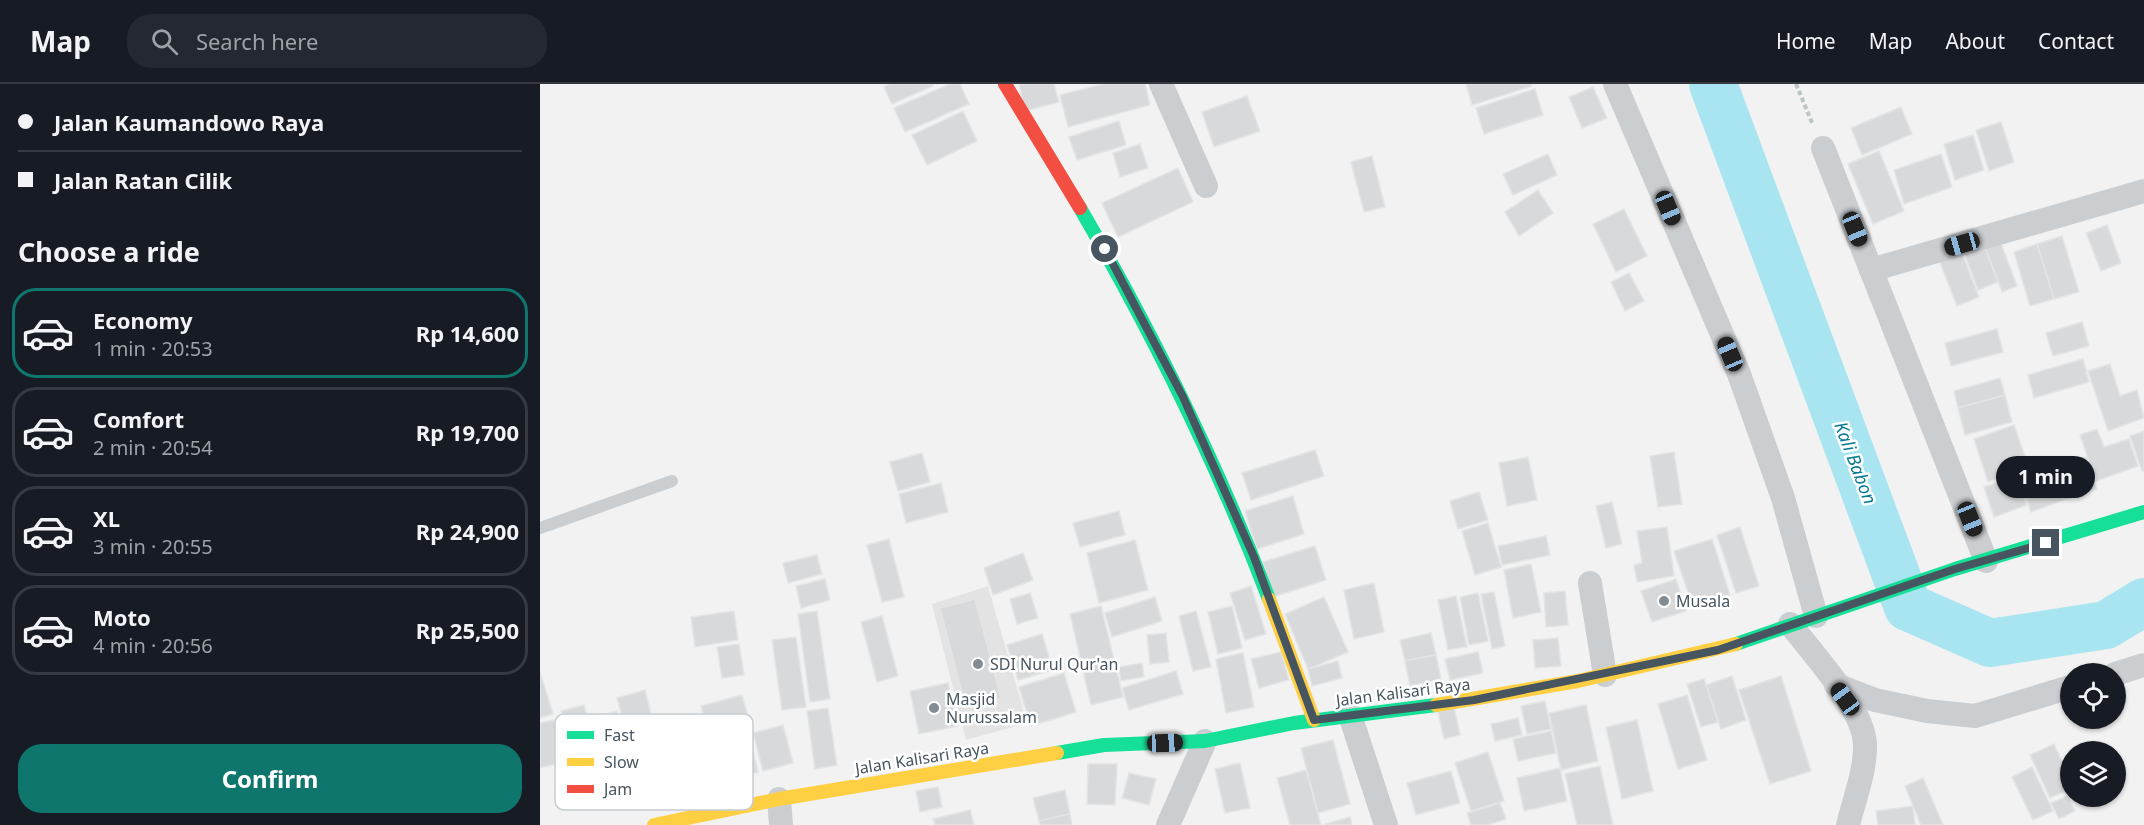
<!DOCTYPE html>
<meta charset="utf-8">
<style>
body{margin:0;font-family:"Noto Sans",sans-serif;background:#242831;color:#f1f3f6;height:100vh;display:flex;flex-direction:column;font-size:22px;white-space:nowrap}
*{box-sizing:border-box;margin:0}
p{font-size:20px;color:#9ea1a6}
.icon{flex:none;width:33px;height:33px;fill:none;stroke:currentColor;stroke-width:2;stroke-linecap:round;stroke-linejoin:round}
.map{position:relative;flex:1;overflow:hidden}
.sheet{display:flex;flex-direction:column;background:#171b24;width:540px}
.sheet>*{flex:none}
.hud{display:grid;align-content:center;height:132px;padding:0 18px;background:#171b24}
.fabs{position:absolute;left:1520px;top:579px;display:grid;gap:12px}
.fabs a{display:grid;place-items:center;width:66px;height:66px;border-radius:50%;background:#171b24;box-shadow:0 2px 4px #0004;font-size:30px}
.end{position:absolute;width:27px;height:27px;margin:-14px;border:8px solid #475560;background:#fff;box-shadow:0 0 0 3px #fff}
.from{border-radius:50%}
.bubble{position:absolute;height:42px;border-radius:21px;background:#171b24;box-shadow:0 2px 4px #0004;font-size:20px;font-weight:700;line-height:42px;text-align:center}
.car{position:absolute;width:18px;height:36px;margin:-18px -9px;border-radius:8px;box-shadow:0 0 4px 2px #0007;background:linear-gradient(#222 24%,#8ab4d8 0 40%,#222 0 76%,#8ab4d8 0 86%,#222 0)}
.hud b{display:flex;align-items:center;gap:21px;height:57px;font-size:22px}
.hud b+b{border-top:2px solid #363941}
.hud i{width:15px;height:15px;background:#f1f3f6}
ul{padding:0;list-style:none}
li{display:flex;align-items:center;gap:18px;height:90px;margin:0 12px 9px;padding:0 6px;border:3px solid #363941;border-radius:24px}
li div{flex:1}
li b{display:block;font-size:22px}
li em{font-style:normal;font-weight:700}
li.current{border-color:#0f766e}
li>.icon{width:54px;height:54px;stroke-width:1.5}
h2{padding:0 18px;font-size:27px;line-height:72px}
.primary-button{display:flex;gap:12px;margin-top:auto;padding:12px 18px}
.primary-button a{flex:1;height:69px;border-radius:24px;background:#0f766e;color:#fff;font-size:24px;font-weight:700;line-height:69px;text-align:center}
header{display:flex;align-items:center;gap:36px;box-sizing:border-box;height:84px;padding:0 30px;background:#171b24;border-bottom:2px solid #363941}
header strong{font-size:28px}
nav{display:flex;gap:33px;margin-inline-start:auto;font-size:21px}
.search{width:420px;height:54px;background:#242831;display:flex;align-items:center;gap:15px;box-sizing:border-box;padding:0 21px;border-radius:24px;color:#9ea1a6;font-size:22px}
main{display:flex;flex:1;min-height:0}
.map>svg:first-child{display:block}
.education{fill:#e3e3e4}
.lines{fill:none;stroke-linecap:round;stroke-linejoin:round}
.river{stroke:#a8e5f1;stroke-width:48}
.building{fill:#d8d9da;stroke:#e3e4e5;stroke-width:1.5}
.path{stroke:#b9c6c2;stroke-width:4;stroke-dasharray:4.5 3;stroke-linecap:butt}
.lane{stroke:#cbced1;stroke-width:12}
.street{stroke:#cbced1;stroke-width:24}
.fast{stroke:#16e098;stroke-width:14}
.slow{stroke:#ffcf43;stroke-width:14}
.jam{stroke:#f24e42;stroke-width:14}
.route{stroke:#475560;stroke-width:8}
.poi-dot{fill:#838c93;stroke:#fff;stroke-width:2}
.labels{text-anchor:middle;stroke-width:5;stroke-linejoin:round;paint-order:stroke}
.poi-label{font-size:16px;fill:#475560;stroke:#fff;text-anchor:start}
.street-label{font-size:16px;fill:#475560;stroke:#fff}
.water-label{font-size:18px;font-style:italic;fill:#077b94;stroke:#fff}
.key{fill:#fff;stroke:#c8cccf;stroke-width:1.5}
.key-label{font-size:16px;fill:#475560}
</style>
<header>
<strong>Map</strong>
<div class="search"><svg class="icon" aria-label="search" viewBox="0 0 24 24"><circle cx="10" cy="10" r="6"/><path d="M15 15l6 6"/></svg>Search here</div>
<nav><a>Home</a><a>Map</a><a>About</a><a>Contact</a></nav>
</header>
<main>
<section class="sheet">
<div class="hud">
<b><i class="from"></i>Jalan Kaumandowo Raya</b>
<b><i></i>Jalan Ratan Cilik</b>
</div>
<h2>Choose a ride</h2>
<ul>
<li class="current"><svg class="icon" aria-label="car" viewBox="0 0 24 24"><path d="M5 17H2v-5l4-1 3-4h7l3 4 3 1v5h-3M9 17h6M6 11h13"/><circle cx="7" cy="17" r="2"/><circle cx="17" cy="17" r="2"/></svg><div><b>Economy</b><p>1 min · 20:53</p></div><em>Rp 14,600</em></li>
<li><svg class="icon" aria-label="car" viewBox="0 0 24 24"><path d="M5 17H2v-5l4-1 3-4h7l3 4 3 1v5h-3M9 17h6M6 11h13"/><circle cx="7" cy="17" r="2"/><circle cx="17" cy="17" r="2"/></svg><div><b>Comfort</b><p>2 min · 20:54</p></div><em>Rp 19,700</em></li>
<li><svg class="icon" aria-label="car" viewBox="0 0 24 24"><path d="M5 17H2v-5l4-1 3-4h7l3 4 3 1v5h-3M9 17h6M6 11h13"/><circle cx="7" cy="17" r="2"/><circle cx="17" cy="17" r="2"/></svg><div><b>XL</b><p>3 min · 20:55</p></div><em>Rp 24,900</em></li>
<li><svg class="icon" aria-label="car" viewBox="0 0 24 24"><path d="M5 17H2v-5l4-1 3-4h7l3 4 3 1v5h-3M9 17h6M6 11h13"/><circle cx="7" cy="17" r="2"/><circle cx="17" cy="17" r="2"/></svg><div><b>Moto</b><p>4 min · 20:56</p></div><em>Rp 25,500</em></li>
</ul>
<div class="primary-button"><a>Confirm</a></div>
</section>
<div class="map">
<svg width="1604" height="741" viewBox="0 0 1604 741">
<rect width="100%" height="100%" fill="#f2f2f2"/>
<!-- education -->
<path class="education" d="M448 502 487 639 426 656 392 520Z"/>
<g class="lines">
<!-- river -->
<path class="river" d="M1173 0 1368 523 1450 559 1566 541 1604 518"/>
</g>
<!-- building -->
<g class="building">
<path d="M350 0H392L393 2 352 20 344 3Z"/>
<path d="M410 0H420L429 20 365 48 354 24Z"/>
<path d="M479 0H514L519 18 485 27Z"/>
<path d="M563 0H605L610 21 528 43 520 11Z"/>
<path d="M926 0H991L992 2 932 21Z"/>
<path d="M1053 3 1067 34 1042 44 1029 13Z"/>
<path d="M995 5 1003 31 944 50 936 24Z"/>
<path d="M707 12 720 47 674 63 662 28Z"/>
<path d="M1361 23 1372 50 1322 71 1311 44Z"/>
<path d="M423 27 437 57 387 81 372 51Z"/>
<path d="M579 37 586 61 537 76 529 53Z"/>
<path d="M1461 38 1474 78 1449 87 1436 46Z"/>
<path d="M1433 51 1444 86 1415 96 1404 60Z"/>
<path d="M600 60 608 84 580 93 573 69Z"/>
<path d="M1339 67 1364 127 1333 140 1308 80Z"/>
<path d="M1008 70 1017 91 973 111 963 90Z"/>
<path d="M1401 70 1412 103 1364 120 1354 86Z"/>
<path d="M832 72 845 123 824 128 811 78Z"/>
<path d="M638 84 653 118 578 153 562 119Z"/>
<path d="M998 106 1013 129 979 152 965 128Z"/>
<path d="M1084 125 1107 172 1076 188 1053 140Z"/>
<path d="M1567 141 1581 179 1561 187 1546 149Z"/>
<path d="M1522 152 1539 208 1514 215 1497 160Z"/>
<path d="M1442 156 1458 198 1438 206 1422 163Z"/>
<path d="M1460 157 1477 202 1462 208 1445 163Z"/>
<path d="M1497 160 1514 215 1490 222 1474 168Z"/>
<path d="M1420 164 1439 213 1417 222 1398 173Z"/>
<path d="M1089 189 1104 217 1085 227 1071 198Z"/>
<path d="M1542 238 1549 262 1513 272 1506 249Z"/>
<path d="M1457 245 1463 268 1411 282 1405 259Z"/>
<path d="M1543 275 1549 298 1494 314 1488 291Z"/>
<path d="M1570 280 1580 312 1597 306 1604 334 1568 347 1548 287Z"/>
<path d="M1460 294 1465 311 1418 324 1414 307Z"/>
<path d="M1465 311 1472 338 1425 351 1418 324Z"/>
<path d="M1474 341 1489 384 1448 398 1434 355Z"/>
<path d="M1557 345 1564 363 1589 355 1598 382 1556 397 1540 351Z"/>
<path d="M1604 347V387H1602L1590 352Z"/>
<path d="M775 366 784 392 711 416 702 389Z"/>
<path d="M1134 368 1142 420 1118 423 1110 372Z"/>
<path d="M382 369 390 398 358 407 350 378Z"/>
<path d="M988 373 997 416 967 422 959 379Z"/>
<path d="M1546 373 1557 405 1524 416 1514 384Z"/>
<path d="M1514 384 1524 416 1491 428 1480 396Z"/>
<path d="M1477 392 1487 421 1454 433 1444 403Z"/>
<path d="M401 399 408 428 366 439 359 410Z"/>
<path d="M939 408 948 436 918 445 910 417Z"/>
<path d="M753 412 764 450 717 465 705 427Z"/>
<path d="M1072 418 1082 460 1066 464 1056 422Z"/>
<path d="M579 427 585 451 540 463 533 439Z"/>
<path d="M948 439 961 483 935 491 922 447Z"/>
<path d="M1127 443 1134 492 1097 498 1094 481 1102 479 1097 447Z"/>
<path d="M1200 443 1219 502 1196 509 1177 451Z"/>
<path d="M1006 452 1010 471 962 481 958 462Z"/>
<path d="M349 455 364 513 342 518 327 461Z"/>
<path d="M1172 455 1190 511 1153 523 1134 467Z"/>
<path d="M595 456 608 506 559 519 547 469Z"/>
<path d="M775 462 786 496 733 513 723 478Z"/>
<path d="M483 469 493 496 453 511 444 484Z"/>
<path d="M277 471 282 490 248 499 243 479Z"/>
<path d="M991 480 1001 528 973 534 964 486Z"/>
<path d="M285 495 290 516 261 524 256 502Z"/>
<path d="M1136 495 1146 527 1112 538 1101 507Z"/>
<path d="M834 499 844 548 814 555 804 506Z"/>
<path d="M711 502 726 550 705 556 690 509Z"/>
<path d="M1025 507 1028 541 1006 543 1004 509Z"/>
<path d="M954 508 965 562 952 565 941 510Z"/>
<path d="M490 509 498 534 477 540 470 515Z"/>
<path d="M938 509 948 557 929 561 920 513Z"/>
<path d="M916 512 927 563 908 566 898 516Z"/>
<path d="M615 513 622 537 572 553 565 529Z"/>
<path d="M784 513 808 568 768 585 745 530Z"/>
<path d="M435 515 461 614 426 624 400 524Z"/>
<path d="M561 522 583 613 551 621 530 530Z"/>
<path d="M692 522 702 564 678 570 668 528Z"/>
<path d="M194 527 198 556 155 563 151 533Z"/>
<path d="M277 527 290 615 270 618 258 530Z"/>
<path d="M656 527 671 583 653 587 639 532Z"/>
<path d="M342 532 358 592 337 598 321 538Z"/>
<path d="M626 549 629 578 610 580 607 551Z"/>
<path d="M891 549 896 571 865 577 860 556Z"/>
<path d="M502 550 513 586 478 596 467 561Z"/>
<path d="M256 553 266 623 242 626 232 556Z"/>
<path d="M1018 554 1021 582 995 584 993 556Z"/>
<path d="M199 560 204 591 182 594 177 563Z"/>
<path d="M741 568 749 596 719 604 711 575Z"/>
<path d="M938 568 943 589 910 596 905 575Z"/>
<path d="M703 569 714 623 686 629 676 575Z"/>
<path d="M896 571 901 595 870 602 865 577Z"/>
<path d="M798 577 802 594 772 602 768 585Z"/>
<path d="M602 579 604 593 581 597 579 583Z"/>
<path d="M636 587 643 610 589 626 582 604Z"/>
<path d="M0 588 13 630 0 634Z"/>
<path d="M524 589 536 628 491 642 479 603Z"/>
<path d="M1192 592 1206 636 1181 645 1166 601Z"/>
<path d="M1241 592 1271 687 1230 700 1199 606Z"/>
<path d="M1164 595 1178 638 1161 643 1147 600Z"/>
<path d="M408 599 418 642 379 650 370 607Z"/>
<path d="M105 606 120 665 93 673 77 614Z"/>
<path d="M202 611 211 643 169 654 161 622Z"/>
<path d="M1147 611 1167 676 1138 685 1118 620Z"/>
<path d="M1005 617 1011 645 987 650 981 622Z"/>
<path d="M44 621 60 681 37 687 21 627Z"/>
<path d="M1046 621 1058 677 1021 686 1009 629Z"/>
<path d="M914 623 920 651 904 655 898 628Z"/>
<path d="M288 624 297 681 275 685 267 627Z"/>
<path d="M77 627 92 685 66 692 51 634Z"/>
<path d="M978 634 982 651 955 657 951 640Z"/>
<path d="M14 636 24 678 0 684V639Z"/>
<path d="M1097 636 1113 707 1082 715 1066 643Z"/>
<path d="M243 641 253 679 223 687 213 649Z"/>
<path d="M1011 647 1016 669 978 677 973 655Z"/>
<path d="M209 650 218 688 199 694 189 655Z"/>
<path d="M793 656 810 720 778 729 761 664Z"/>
<path d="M1514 660 1530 695V705L1510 714 1490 671Z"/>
<path d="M948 668 964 717 931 727 915 679Z"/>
<path d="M700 679 710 724 685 729 675 685Z"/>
<path d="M548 680H577L575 721 547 720Z"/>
<path d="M1060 682 1073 741H1037L1025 690Z"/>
<path d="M1492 683 1513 727 1493 736 1472 693Z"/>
<path d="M1020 684 1027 717 984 727 977 694Z"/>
<path d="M766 686 781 741H750L737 694Z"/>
<path d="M911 687 920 719 876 731 867 699Z"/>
<path d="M589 689 616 695 609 721 582 714Z"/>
<path d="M1383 694 1403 741H1381L1365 702Z"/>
<path d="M398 703 402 723 380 728 376 707Z"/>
<path d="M525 706 530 730 499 737 493 714Z"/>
<path d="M1527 712 1535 727 1519 735 1511 719Z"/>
<path d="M960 719 966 735 947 741H931L927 729Z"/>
<path d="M1373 722 1375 741H1338L1336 727Z"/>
<path d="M430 726 434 741H395L393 735Z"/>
<path d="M530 730 532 741H500L499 737Z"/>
<path d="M810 733 812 741H785V740Z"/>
</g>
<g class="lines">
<!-- path -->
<path class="path" d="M1256 0 1273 41"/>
<!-- lane -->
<path class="lane" d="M0 444 132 397"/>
<!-- street -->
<g class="street">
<path d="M621 0 666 102"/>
<path d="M1075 0 1199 290 1243 414 1276 532"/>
<path d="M1283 64 1446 477"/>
<path d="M1331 186 1604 107"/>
<path d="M1050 499 1065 591"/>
<path d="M1250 540C1273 570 1323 623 1325 660 1326 686 1314 716 1308 741"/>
<path d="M1575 590 1604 581"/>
<path d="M1296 601 1335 616 1387 627 1435 632 1530 603"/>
<path d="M810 631 846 741"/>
<path d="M239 715 241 741"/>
<path d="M628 741 665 657"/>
</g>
<!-- fast -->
<g class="fast">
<path d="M540 124C613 250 677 379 729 515"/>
<path d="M1196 560 1415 485 1604 428"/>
<path d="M517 669 564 661 665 657 754 639 896 621"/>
</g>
<!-- slow -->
<g class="slow">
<path d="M729 515 774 636"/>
<path d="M896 621 1038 597 1196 560"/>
<path d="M114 741 239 715 517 669"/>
</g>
<!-- jam -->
<path class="jam" d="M465 0 540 124"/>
</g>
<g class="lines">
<!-- route -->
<path class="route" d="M565 165 643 313 714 473 774 636 934 616 1178 566 1415 485 1506 459"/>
</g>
<!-- markers -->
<g class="poi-dot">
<circle cx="1124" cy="517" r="6"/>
<circle cx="438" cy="580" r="6"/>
<circle cx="394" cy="624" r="6"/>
</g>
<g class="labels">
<!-- poi labels -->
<g class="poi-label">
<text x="1136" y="523">Musala</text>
<text x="450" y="586">SDI Nurul Qur'an</text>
<text x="406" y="621">Masjid<tspan x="406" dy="18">Nurussalam</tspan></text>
</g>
<!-- street labels -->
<g class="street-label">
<text transform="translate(863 608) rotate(-7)" y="6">Jalan Kalisari Raya</text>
<text transform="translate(382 674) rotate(-9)" y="6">Jalan Kalisari Raya</text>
</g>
<!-- water labels -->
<g class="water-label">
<text transform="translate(1315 379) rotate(69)" y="6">Kali Babon</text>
</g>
</g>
<!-- legend -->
<rect x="15" y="630" width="198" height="96" rx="9" class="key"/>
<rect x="27" y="647" width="27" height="8" fill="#16e098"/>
<rect x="27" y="674" width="27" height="8" fill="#ffcf43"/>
<rect x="27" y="701" width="27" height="8" fill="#f24e42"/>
<g class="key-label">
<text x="64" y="657">Fast</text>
<text x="64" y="684">Slow</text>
<text x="64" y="711">Jam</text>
</g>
</svg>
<div class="fabs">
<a><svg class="icon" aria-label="locate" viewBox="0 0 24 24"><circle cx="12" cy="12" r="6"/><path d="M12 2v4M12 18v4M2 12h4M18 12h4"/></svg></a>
<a><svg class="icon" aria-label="layers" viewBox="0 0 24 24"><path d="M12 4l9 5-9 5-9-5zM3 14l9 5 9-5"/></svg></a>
</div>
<i class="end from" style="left:565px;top:165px"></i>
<i class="end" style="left:1506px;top:459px"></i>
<div class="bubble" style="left:1456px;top:372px;width:99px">1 min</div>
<i class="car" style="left:1128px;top:124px;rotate:157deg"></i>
<i class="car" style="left:1315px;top:145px;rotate:158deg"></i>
<i class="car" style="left:1422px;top:160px;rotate:254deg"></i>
<i class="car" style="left:1190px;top:270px;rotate:337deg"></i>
<i class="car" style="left:1430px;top:435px;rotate:158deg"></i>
<i class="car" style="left:1305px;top:615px;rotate:324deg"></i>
<i class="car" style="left:625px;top:659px;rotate:88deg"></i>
</div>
</main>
